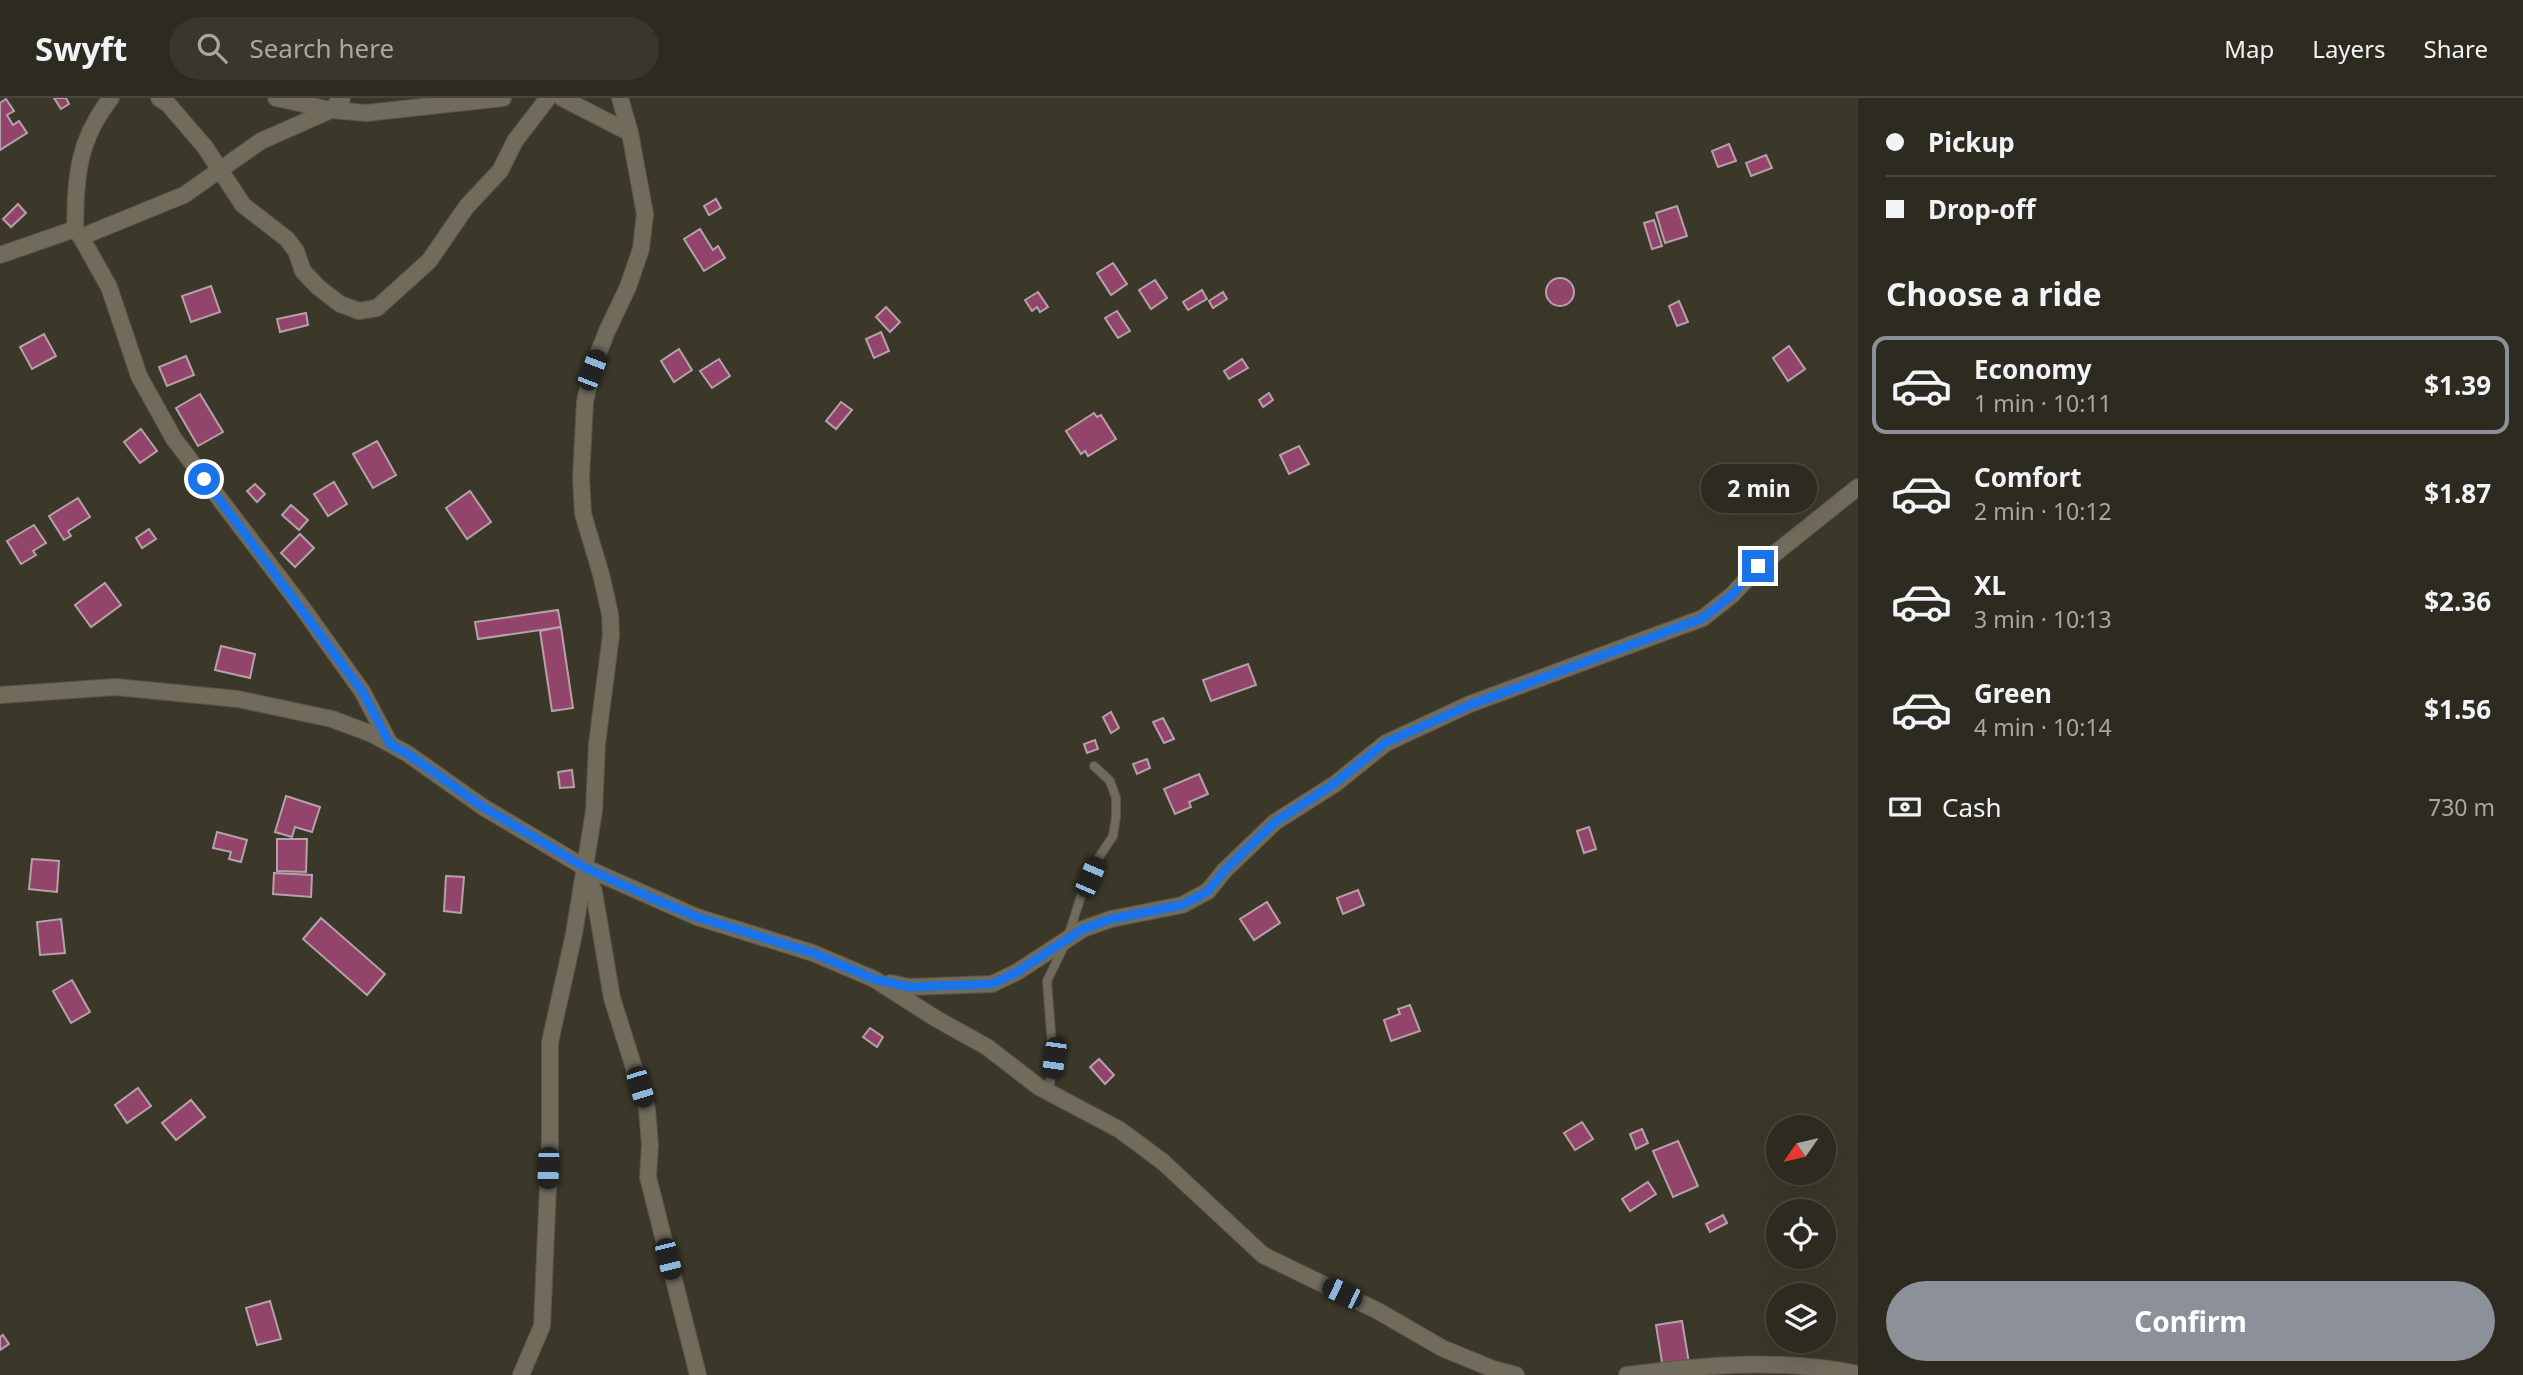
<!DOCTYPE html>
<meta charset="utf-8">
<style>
body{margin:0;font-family:"Noto Sans",sans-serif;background:#39362c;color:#f1f3f6;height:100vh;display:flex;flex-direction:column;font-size:26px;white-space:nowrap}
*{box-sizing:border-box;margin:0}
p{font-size:23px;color:#a7a7a4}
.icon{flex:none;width:38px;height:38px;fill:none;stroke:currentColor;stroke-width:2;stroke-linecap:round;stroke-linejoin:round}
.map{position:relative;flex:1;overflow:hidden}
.details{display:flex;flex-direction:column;background:#2d2a1f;width:665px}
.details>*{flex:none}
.banner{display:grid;align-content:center;height:154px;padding:0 28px;background:#2d2a1f}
.needle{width:46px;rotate:236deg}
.fabs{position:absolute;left:1766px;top:1017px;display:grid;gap:14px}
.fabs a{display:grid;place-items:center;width:70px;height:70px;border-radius:50%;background:#2d2a1f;box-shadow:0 7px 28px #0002,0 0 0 2px #48463d;font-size:35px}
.end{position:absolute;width:32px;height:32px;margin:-16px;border:9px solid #1a73e8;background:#fff;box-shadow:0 0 0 4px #fff}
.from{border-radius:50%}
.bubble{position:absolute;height:49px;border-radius:24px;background:#2d2a1f;box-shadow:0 7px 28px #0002,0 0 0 2px #48463d;font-size:23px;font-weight:700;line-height:49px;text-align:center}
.car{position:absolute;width:21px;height:42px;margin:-21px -10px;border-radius:9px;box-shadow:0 0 5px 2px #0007;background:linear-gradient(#222 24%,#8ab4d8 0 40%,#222 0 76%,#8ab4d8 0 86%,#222 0)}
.banner b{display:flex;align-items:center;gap:24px;height:66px;font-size:26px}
.banner b+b{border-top:2px solid #48463d}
.banner i{width:18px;height:18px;background:#f1f3f6}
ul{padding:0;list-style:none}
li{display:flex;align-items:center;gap:21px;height:98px;margin:0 14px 10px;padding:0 14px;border:4px solid transparent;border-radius:14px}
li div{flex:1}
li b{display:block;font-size:26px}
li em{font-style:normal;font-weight:700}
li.on{border-color:#8c9099}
li>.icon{width:63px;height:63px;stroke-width:1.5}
h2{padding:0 28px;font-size:32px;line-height:84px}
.pay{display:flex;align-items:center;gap:18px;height:77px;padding:0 28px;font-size:26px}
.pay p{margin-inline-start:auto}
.cta{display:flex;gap:14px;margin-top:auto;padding:14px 28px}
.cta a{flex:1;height:80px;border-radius:42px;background:#8c9099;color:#fff;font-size:28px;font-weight:700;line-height:80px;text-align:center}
header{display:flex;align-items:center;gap:42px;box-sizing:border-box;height:98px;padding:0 35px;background:#2d2a1f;border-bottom:2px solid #48463d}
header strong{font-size:33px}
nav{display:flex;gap:38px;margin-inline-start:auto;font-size:24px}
.search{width:490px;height:63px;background:#39362c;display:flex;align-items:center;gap:18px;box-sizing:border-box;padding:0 24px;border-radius:38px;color:#a7a7a4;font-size:26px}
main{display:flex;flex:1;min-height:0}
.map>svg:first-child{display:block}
.building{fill:#93446b;stroke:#b5a1a9;stroke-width:2}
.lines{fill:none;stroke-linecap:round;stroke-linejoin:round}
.service-casing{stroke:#595649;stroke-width:10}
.minor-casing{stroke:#595649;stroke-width:18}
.service{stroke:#706b5b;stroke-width:8}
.minor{stroke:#706b5b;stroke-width:16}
.route{stroke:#1a73e8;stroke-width:9}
</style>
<header>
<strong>Swyft</strong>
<div class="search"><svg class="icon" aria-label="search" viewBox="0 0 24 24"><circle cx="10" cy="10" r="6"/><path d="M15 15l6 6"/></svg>Search here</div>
<nav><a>Map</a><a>Layers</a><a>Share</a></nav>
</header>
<main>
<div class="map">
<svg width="1858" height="1277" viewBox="0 0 1858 1277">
<rect width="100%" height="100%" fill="#3c3829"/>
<!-- building -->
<g class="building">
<path d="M54 0H66L69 6 61 11Z"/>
<path d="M6 1 14 13 7 17 13 27 19 23 27 35 0 52V5Z"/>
<path d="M1729 46 1736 63 1718 69 1712 53Z"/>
<path d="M1766 57 1772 70 1751 78 1746 65Z"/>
<path d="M716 101 721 110 709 117 704 108Z"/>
<path d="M18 106 26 115 11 129 3 121Z"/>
<path d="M1677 108 1687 138 1665 145 1656 115Z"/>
<path d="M1654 122 1662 148 1652 151 1644 125Z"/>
<path d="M700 131 713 152 718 148 725 160 704 173 684 141Z"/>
<path d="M1113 165 1127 186 1111 197 1097 175Z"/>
<circle cx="1560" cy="194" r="14"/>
<path d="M1155 182 1167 200 1151 211 1139 192Z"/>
<path d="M211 188 220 214 191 224 182 198Z"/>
<path d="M1202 192 1207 201 1188 212 1183 204Z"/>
<path d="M1038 194 1048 209 1040 214 1037 209 1032 213 1025 202Z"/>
<path d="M1223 194 1227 201 1213 210 1209 203Z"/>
<path d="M1679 203 1688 224 1677 228 1669 208Z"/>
<path d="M886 209 900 224 890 234 876 219Z"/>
<path d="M1117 213 1130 233 1118 240 1105 220Z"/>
<path d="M306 215 308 227 280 234 277 221Z"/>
<path d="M881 234 889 253 874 260 866 241Z"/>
<path d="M44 236 56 258 32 271 20 249Z"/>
<path d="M1789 248 1805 271 1788 283 1773 260Z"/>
<path d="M679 251 692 272 674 284 661 263Z"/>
<path d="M186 258 194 277 167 288 159 269Z"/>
<path d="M719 261 730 278 712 290 700 273Z"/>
<path d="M1242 261 1248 270 1229 281 1224 273Z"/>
<path d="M1269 295 1273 302 1263 309 1259 302Z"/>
<path d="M200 296 223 334 198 348 176 310Z"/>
<path d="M841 304 852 312 836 331 826 323Z"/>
<path d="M1094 315 1097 319 1101 317 1116 341 1088 358 1085 353 1081 356 1066 333Z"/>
<path d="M141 331 157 353 140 365 124 344Z"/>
<path d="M377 343 396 377 373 390 353 356Z"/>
<path d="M1299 348 1309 366 1289 376 1280 357Z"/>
<path d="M334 384 347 406 328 418 314 396Z"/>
<path d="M255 386 265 396 257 404 247 393Z"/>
<path d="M470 393 491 424 467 441 446 410Z"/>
<path d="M78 400 90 419 68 433 71 438 64 442 49 418Z"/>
<path d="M291 407 308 422 299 432 282 417Z"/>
<path d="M34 427 46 445 33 453 36 457 21 466 7 443Z"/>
<path d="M149 431 156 441 142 450 136 440Z"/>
<path d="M300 436 314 450 295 469 281 455Z"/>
<path d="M105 485 121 507 91 529 75 507Z"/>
<path d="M558 512 561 529 478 541 475 524Z"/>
<path d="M561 529 573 610 552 613 540 533Z"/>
<path d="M221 548 255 556 250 580 215 572Z"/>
<path d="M1248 566 1256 587 1211 603 1203 582Z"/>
<path d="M1111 614 1119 630 1111 635 1103 619Z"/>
<path d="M1163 620 1174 641 1164 645 1153 624Z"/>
<path d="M1095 642 1098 651 1087 655 1084 646Z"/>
<path d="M1147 661 1150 670 1137 676 1133 666Z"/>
<path d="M572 672 574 689 560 690 558 674Z"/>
<path d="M1199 676 1208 696 1189 704 1191 709 1175 716 1164 691Z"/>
<path d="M286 698 320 709 312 734 295 729 292 739 275 734Z"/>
<path d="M1589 729 1596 751 1584 755 1577 733Z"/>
<path d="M217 734 247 742 241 764 229 761 231 754 213 750Z"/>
<path d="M277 741H307L306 774 277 773Z"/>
<path d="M32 761 59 763 57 794 29 791Z"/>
<path d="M274 775 312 777 311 799 273 796Z"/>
<path d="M446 778 464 779 461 815 444 813Z"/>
<path d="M1358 792 1364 807 1343 816 1337 800Z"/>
<path d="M1267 804 1280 825 1254 842 1240 821Z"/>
<path d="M321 820 385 876 367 897 303 841Z"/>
<path d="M61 821 65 855 40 857 37 824Z"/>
<path d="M72 882 90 914 71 925 53 893Z"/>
<path d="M1410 907 1420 933 1391 943 1384 922 1400 916 1398 911Z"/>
<path d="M870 930 883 939 877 949 863 939Z"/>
<path d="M1099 961 1114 977 1105 986 1090 969Z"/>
<path d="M138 990 151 1008 127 1025 115 1007Z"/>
<path d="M191 1002 205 1019 176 1042 162 1025Z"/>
<path d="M1582 1024 1593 1041 1575 1052 1564 1035Z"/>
<path d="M1642 1031 1648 1045 1636 1051 1630 1036Z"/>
<path d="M1678 1043 1698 1088 1673 1099 1653 1053Z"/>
<path d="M1648 1084 1656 1096 1630 1113 1622 1101Z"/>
<path d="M1723 1117 1727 1125 1710 1134 1706 1126Z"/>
<path d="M270 1203 281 1241 257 1247 246 1210Z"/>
<path d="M1778 1207V1235L1766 1213Z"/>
<path d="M1682 1223 1689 1265 1663 1270 1656 1227Z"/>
<path d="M3 1237 9 1246 0 1252V1239Z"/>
</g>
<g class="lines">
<defs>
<path id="service" d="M1049 994 1053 960 1047 883 1067 842 1082 795 1097 762 1113 738 1116 718V700L1110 683 1094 668"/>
<g id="minor">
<path d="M159 0 168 6 205 49 243 107 287 141 296 153 303 173 318 189 340 206 359 213 377 210 429 163 467 108 500 73 515 43 548 0"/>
<path d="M276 0 331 12 366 15 503 0"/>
<path d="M562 0 630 35"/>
<path d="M75 131C76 79 77 43 111 0"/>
<path d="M81 139 184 97 261 43 331 12 342 0"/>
<path d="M0 157 75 131 81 139 109 189 139 278 174 341 301 508 362 593 390 646"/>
<path d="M0 597 116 589 238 601 332 621 372 636 408 656 483 709 584 769 697 819 813 855 874 881 935 920 987 949 1039 989 1120 1032 1163 1064 1263 1157 1378 1213 1442 1250 1493 1271 1516 1277"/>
<path d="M585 771 594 794 612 900 647 1011 650 1047 648 1079 698 1277"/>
<path d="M890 885 909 889 992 886 1017 874 1083 831 1111 821 1182 807 1208 793 1224 773 1275 724 1335 686 1386 645 1470 606 1703 520 1732 497 1758 469 1858 389"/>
<path d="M521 1277 542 1228 550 1043V944L574 836 594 713 597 646 611 537 610 516 601 476 583 416 581 380 585 304 592 272 607 233 628 189 641 151 645 116 630 35 620 0"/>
<path d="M1627 1277C1704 1267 1782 1260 1858 1276"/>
</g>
</defs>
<!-- service casing -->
<use href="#service" class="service-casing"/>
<!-- minor casing -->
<use href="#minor" class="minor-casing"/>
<!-- service -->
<use href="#service" class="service"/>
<!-- minor -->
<use href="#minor" class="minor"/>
</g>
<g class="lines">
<!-- route -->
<path class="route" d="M204 381 362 593 390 646 408 656 483 709 584 769 647 798 697 819 813 855 874 881 909 889 992 886 1017 874 1083 831 1111 821 1182 807 1208 793 1224 773 1275 724 1335 685 1385 645 1470 607 1703 520 1732 497 1758 468"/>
</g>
</svg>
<div class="fabs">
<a><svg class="needle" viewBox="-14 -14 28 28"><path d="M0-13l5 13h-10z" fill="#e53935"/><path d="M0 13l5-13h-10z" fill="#a7a7a4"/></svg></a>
<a><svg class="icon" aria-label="locate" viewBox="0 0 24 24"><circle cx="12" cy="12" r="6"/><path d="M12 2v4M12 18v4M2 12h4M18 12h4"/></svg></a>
<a><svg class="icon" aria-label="layers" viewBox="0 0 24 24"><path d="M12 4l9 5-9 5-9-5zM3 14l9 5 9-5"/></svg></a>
</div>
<i class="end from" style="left:204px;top:381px"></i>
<i class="end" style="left:1758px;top:468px"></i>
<div class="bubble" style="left:1701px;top:366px;width:116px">2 min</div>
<i class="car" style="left:592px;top:272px;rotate:21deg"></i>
<i class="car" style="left:1090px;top:779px;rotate:23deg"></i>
<i class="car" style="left:1054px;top:960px;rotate:188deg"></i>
<i class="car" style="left:640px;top:989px;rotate:163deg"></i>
<i class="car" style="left:548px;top:1070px;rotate:182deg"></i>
<i class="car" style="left:668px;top:1161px;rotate:166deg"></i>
<i class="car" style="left:1342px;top:1195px;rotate:296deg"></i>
</div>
<section class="details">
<div class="banner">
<b><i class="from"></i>Pickup</b>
<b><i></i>Drop-off</b>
</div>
<h2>Choose a ride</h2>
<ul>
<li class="on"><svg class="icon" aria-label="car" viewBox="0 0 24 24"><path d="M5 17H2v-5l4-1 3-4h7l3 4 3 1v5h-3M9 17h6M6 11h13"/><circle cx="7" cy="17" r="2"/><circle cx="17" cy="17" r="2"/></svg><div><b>Economy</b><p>1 min · 10:11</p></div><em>$1.39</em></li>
<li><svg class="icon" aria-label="car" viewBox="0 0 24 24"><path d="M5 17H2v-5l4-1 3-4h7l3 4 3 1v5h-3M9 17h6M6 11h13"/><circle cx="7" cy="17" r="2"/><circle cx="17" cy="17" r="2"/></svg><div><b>Comfort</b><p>2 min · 10:12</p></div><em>$1.87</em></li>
<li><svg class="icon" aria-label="car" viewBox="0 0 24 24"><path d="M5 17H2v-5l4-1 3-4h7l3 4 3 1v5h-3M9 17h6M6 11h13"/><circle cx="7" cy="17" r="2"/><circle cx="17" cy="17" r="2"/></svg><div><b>XL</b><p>3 min · 10:13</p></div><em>$2.36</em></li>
<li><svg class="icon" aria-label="car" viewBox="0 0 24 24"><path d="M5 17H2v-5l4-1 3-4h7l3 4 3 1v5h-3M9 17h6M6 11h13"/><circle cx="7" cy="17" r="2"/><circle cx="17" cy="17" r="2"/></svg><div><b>Green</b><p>4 min · 10:14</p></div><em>$1.56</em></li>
</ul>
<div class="pay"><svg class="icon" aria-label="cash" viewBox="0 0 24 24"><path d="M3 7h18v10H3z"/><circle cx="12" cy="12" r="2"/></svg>Cash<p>730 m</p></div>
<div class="cta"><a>Confirm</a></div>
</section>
</main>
